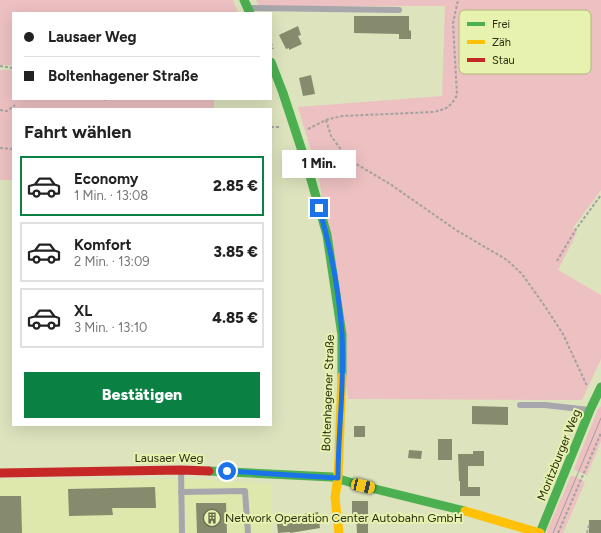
<!DOCTYPE html>
<html lang="de">
<meta charset="utf-8">
<style>
body{margin:0;font-family:Figtree,sans-serif;background:#f6f6f6;color:#222;height:100vh;display:flex;flex-direction:column;font-size:15px;white-space:nowrap}
*{box-sizing:border-box;margin:0}
p{font-size:13px;color:#767676}
.icon{flex:none;width:22px;height:22px;fill:none;stroke:currentColor;stroke-width:2;stroke-linecap:round;stroke-linejoin:round}
.map{position:relative;flex:1;overflow:hidden}
.details{position:absolute;left:12px;top:108px;width:260px;height:318px;display:flex;flex-direction:column;background:#fff;border-radius:0px;box-shadow:0 4px 16px #0002}
.details>*{flex:none}
.guide{position:absolute;left:12px;top:12px;width:260px;height:88px;border-radius:0px;box-shadow:0 4px 16px #0002;display:grid;align-content:center;height:88px;padding:0 12px;background:#fff}
.end{position:absolute;width:18px;height:18px;margin:-9px;border:5px solid #1a73e8;background:#fff;box-shadow:0 0 0 2px #fff}
.from{border-radius:50%}
.bubble{position:absolute;height:28px;border-radius:0px;background:#fff;box-shadow:0 4px 16px #0002;font-size:13px;font-weight:800;line-height:28px;text-align:center}
.car{position:absolute;width:12px;height:24px;margin:-12px -6px;border-radius:5px;box-shadow:0 0 3px 1px #0007;background:linear-gradient(#f5c518 24%,#345 0 40%,#f5c518 0 76%,#345 0 86%,#f5c518 0)}
.guide b{display:flex;align-items:center;gap:14px;height:38px;font-size:15px}
.guide b+b{border-top:1px solid #e0e0e0}
.guide i{width:10px;height:10px;background:#222}
ul{padding:0;list-style:none}
li{display:flex;align-items:center;gap:12px;height:60px;margin:0 8px 6px;padding:0 4px;border:2px solid #e0e0e0;border-radius:0px}
li div{flex:1}
li b{display:block;font-size:15px}
li em{font-style:normal;font-weight:800}
li.selected{border-color:#0b8043}
li>.icon{width:36px;height:36px;stroke-width:1.5}
h2{padding:0 12px;font-size:18px;line-height:48px}
.cta{display:flex;gap:8px;margin-top:auto;padding:8px 12px}
.cta a{flex:1;height:46px;border-radius:0px;background:#0b8043;color:#fff;font-size:16px;font-weight:800;line-height:46px;text-align:center}
.map>svg:first-child{display:block}
.built{fill:#dee7ac}
.green{fill:#edc0c1}
.building{fill:#868b6d}
.lines{fill:none;stroke-linecap:round;stroke-linejoin:round}
.path{stroke:#a3a29f;stroke-width:2;stroke-dasharray:3 2;stroke-linecap:butt}
.lane{stroke:#a7a6ad;stroke-width:6}
.fast{stroke:#4caf50;stroke-width:9}
.slow{stroke:#ffc107;stroke-width:9}
.jam{stroke:#c62828;stroke-width:9}
.tram{stroke:#a0a198;stroke-width:1}
.route{stroke:#1a73e8;stroke-width:5}
.labels{text-anchor:middle;stroke-width:4;stroke-linejoin:round;paint-order:stroke}
.street-label{font-size:12px;fill:#2a2e13;stroke:#e7f2ae}
.poi-label{font-size:12px;fill:#2a2e13;stroke:#e7f2ae;text-anchor:start}
.key{fill:#e7f2ae;stroke:#aeb780;stroke-width:1}
.key-label{font-size:11px;fill:#2a2e13}
</style>
<div class="map">
<svg width="601" height="533" viewBox="0 0 601 533">
<rect width="100%" height="100%" fill="#dce3bd"/>
<!-- built -->
<path class="built" d="M0 479H196L272 484V533H0Z"/>
<!-- green -->
<g class="green">
<path d="M0 0H233L238 13H13V65H0Z"/>
<path d="M256 0H601V190L573 228 577 232 558 270 601 295V359L582 400 348 399 319 177 298 107 442 96 445 6H259Z"/>
<path d="M0 70H13V99H214V109H13V180H0Z"/>
<path d="M601 406V441L587 475 576 471 574 469 598 409Z"/>
<path d="M571 476H574L585 482 563 533H546Z"/>
</g>
<!-- building -->
<g class="building">
<path d="M354 16H409V30L411 31V39H399V34L354 33Z"/>
<path d="M298 26 301 35 298 36 302 44 289 50V48L286 49 279 35Z"/>
<path d="M311 75 315 94 303 96 299 78Z"/>
<path d="M472 406 508 407V425L472 424Z"/>
<rect x="354" y="426" width="11" height="11"/>
<rect x="438" y="439" width="14" height="21"/>
<path d="M409 450 422 451 421 459 408 458Z"/>
<path d="M473 451H484V466H468V487H480V496H460V481H459L458 454H473Z"/>
<path d="M155 487 156 508H112L113 515 69 516 68 489Z"/>
<path d="M0 496H21L22 533H0Z"/>
<path d="M352 501H368V533H357L356 516H352Z"/>
<path d="M196 503H226L227 533H197Z"/>
<path d="M318 512 320 528 290 533V532L278 533 277 524 288 523V519L305 517 304 514Z"/>
<rect x="589" y="520" width="12" height="13"/>
</g>
<g class="lines">
<!-- path -->
<g class="path">
<path d="M271 43 273 49"/>
<path d="M0 66 13 68"/>
<path d="M104 99 106 100"/>
<path d="M0 110 7 111 15 105"/>
<path d="M326 120 331 136 342 151 358 165 390 184 456 230 507 260 522 274 544 305 563 334 587 386"/>
<path d="M271 127H280"/>
<path d="M308 129 326 120 342 116 433 112C446 109 450 108 457 95L453 23 458 0"/>
<path d="M0 148 13 149"/>
<path d="M557 261 576 229 601 195"/>
<path d="M558 533 601 433"/>
<path d="M587 533 589 525"/>
</g>
<!-- lane -->
<g class="lane">
<path d="M250 8 399 10"/>
<path d="M520 405H545L589 410"/>
<path d="M181 471 182 533"/>
<path d="M181 492 245 491 248 533"/>
</g>
<!-- fast -->
<g class="fast">
<path d="M244 0 250 13"/>
<path d="M271 62 283 93 308 169 327 235 342 335V376"/>
<path d="M209 471 332 477 363 486 465 511"/>
<path d="M540 533 590 410 601 387"/>
</g>
<!-- slow -->
<g class="slow">
<path d="M465 511 540 533"/>
<path d="M339 533 335 498 338 477 342 376"/>
</g>
<!-- jam -->
<path class="jam" d="M0 473 181 470 209 471"/>
<!-- tram -->
<path class="tram" d="M553 533 601 418"/>
</g>
<g class="lines">
<!-- route -->
<path class="route" d="M227 471 338 478C338 430 345 382 342 334 339 293 331 248 319 208"/>
</g>
<!-- icons -->
<defs>
<symbol id="building-ring" viewBox="-11 -11 22 22"><circle r="9.5" fill="#e7f2ae" stroke="#686d4e" stroke-width="1.5"/><path d="M-4-6H4V6H1V3H-1V6H-4ZM-2.5-4.3h1.7v1.8h-1.7ZM.8-4.3h1.7v1.8H.8ZM-2.5-1h1.7V.8h-1.7ZM.8-1h1.7V.8H.8Z" fill="#686d4e"/></symbol>
</defs>
<g fill-rule="evenodd">
<use href="#building-ring" x="202" y="508" width="20" height="20"/>
</g>
<g class="labels">
<!-- street labels -->
<g class="street-label">
<text transform="translate(328 393) rotate(-88)" y="4">Boltenhagener Straße</text>
<text transform="translate(559 455) rotate(-68)" y="4">Moritzburger Weg</text>
<text x="169" y="462">Lausaer Weg</text>
</g>
<!-- poi labels -->
<g class="poi-label">
<text x="225" y="522">Network Operation Center Autobahn GmbH</text>
</g>
</g>
<!-- legend -->
<rect x="459" y="10" width="132" height="64" rx="6" class="key"/>
<rect x="467" y="22" width="18" height="4" fill="#4caf50"/>
<rect x="467" y="40" width="18" height="4" fill="#ffc107"/>
<rect x="467" y="58" width="18" height="4" fill="#c62828"/>
<g class="key-label">
<text x="492" y="28">Frei</text>
<text x="492" y="46">Zäh</text>
<text x="492" y="64">Stau</text>
</g>
</svg>
<i class="end from" style="left:227px;top:471px"></i>
<i class="end" style="left:319px;top:208px"></i>
<div class="bubble" style="left:282px;top:150px;width:74px">1 Min.</div>
<i class="car" style="left:363px;top:486px;rotate:103deg"></i>
<div class="guide">
<b><i class="from"></i>Lausaer Weg</b>
<b><i></i>Boltenhagener Straße</b>
</div>
<section class="details">
<h2>Fahrt wählen</h2>
<ul>
<li class="selected"><svg class="icon" aria-label="car" viewBox="0 0 24 24"><path d="M5 17H2v-5l4-1 3-4h7l3 4 3 1v5h-3M9 17h6M6 11h13"/><circle cx="7" cy="17" r="2"/><circle cx="17" cy="17" r="2"/></svg><div><b>Economy</b><p>1 Min. · 13:08</p></div><em>2.85 €</em></li>
<li><svg class="icon" aria-label="car" viewBox="0 0 24 24"><path d="M5 17H2v-5l4-1 3-4h7l3 4 3 1v5h-3M9 17h6M6 11h13"/><circle cx="7" cy="17" r="2"/><circle cx="17" cy="17" r="2"/></svg><div><b>Komfort</b><p>2 Min. · 13:09</p></div><em>3.85 €</em></li>
<li><svg class="icon" aria-label="car" viewBox="0 0 24 24"><path d="M5 17H2v-5l4-1 3-4h7l3 4 3 1v5h-3M9 17h6M6 11h13"/><circle cx="7" cy="17" r="2"/><circle cx="17" cy="17" r="2"/></svg><div><b>XL</b><p>3 Min. · 13:10</p></div><em>4.85 €</em></li>
</ul>
<div class="cta"><a>Bestätigen</a></div>
</section>
</div>
